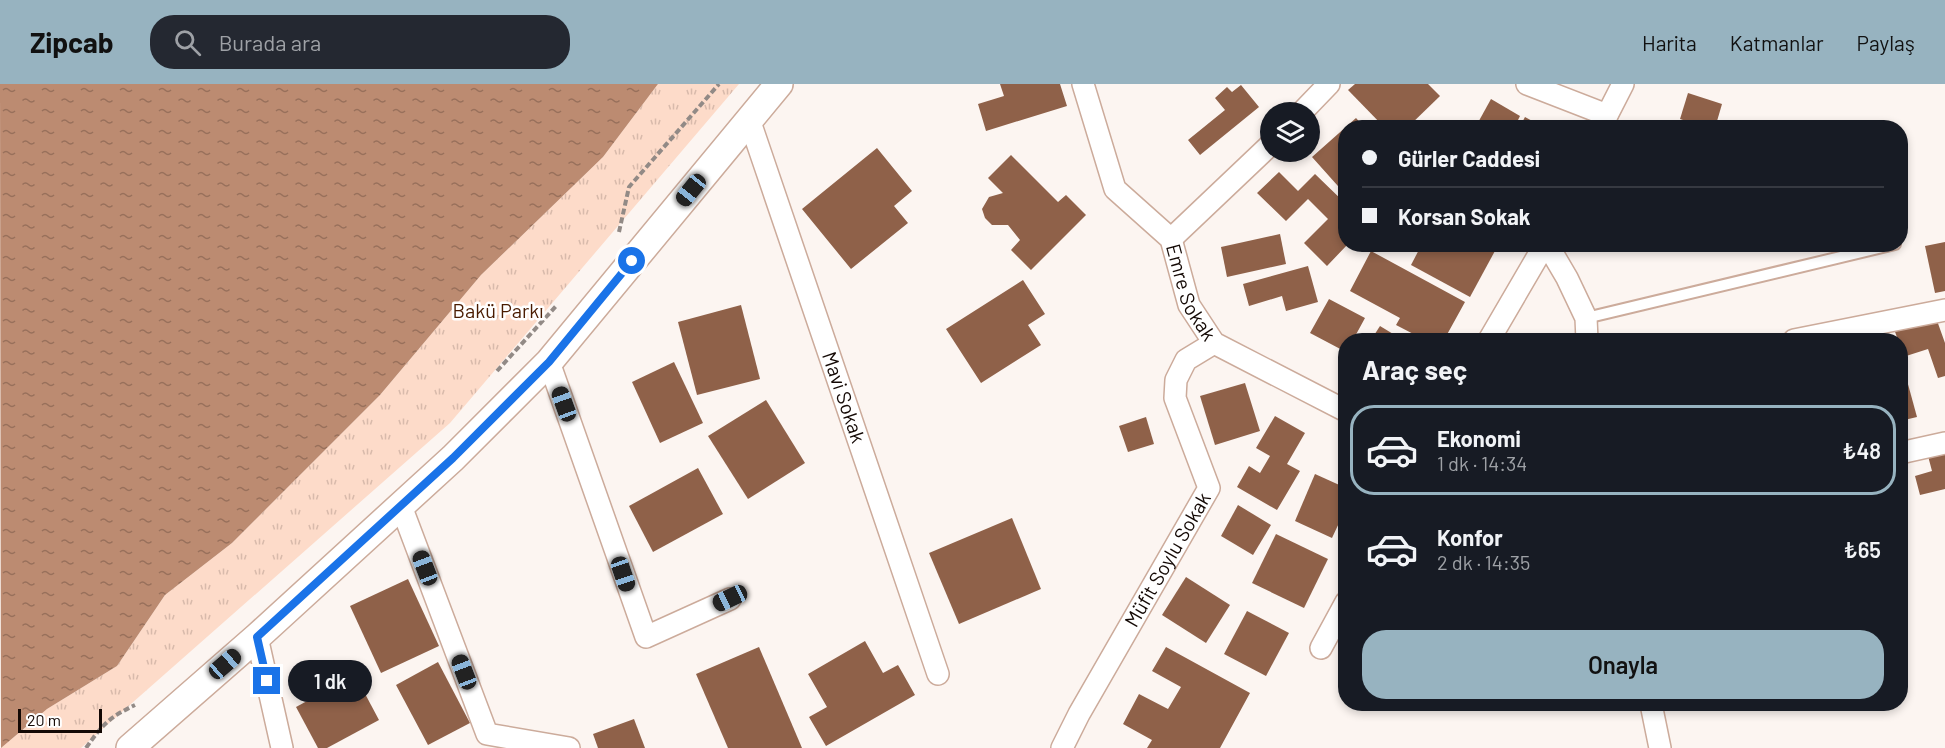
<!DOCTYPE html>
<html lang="tr">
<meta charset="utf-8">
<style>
body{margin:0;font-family:Barlow,sans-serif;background:#242831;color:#f1f3f6;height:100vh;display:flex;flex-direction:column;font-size:22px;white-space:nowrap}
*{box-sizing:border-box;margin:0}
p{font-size:20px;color:#9ea1a6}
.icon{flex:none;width:33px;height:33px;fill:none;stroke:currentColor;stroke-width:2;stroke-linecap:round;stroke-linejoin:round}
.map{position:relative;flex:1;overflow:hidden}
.sheet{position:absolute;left:1338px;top:249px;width:570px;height:378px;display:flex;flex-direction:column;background:#171b24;border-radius:24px;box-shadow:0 3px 9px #0003}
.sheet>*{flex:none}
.top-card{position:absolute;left:1338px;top:36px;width:570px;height:132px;border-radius:24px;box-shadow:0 3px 9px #0003;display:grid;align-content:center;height:132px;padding:0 24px;background:#171b24}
.tools{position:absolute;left:1260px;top:18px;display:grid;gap:12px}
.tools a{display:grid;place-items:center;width:60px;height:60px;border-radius:50%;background:#171b24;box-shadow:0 3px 9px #0003;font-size:30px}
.scale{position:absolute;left:18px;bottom:15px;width:84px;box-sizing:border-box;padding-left:6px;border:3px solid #130804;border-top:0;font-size:16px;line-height:21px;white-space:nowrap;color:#130804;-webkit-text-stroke:4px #fff;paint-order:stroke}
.end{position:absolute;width:27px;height:27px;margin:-14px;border:8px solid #1a73e8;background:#fff;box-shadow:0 0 0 3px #fff}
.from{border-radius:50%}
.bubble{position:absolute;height:42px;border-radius:21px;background:#171b24;box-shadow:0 3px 9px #0003;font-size:20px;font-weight:600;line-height:42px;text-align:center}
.car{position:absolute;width:18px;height:36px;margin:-18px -9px;border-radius:8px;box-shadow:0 0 4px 2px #0007;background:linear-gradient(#222 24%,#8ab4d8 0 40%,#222 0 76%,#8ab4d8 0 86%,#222 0)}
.top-card b{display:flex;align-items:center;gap:21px;height:57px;font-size:22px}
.top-card b+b{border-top:2px solid #363941}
.top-card i{width:15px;height:15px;background:#f1f3f6}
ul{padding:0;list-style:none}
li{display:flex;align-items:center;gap:18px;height:90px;margin:0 12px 9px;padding:0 12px;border:3px solid transparent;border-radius:24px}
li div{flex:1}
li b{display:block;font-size:22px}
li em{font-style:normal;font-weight:600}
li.current{border-color:#97b3c0}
li>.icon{width:54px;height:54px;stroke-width:1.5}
h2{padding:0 24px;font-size:27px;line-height:72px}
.cta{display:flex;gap:12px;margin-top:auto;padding:12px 24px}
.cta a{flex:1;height:69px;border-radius:24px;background:#97b3c0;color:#111;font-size:24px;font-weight:600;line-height:69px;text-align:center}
header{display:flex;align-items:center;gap:36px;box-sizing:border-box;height:84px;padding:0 30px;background:#97b3c0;color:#111}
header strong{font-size:28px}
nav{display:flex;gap:33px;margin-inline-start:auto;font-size:21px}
.search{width:420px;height:54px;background:#242831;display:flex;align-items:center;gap:15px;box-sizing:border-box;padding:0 21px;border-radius:24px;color:#9ea1a6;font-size:22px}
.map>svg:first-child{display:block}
.grass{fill:url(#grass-tufts)}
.water{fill:url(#water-ripples)}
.building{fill:#8f6149}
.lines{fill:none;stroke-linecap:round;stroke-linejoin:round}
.service-casing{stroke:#ccab9b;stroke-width:14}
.minor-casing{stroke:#ccab9b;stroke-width:24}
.tertiary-casing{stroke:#ccab9b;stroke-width:30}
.path{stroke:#928a86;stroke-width:4;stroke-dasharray:6 3;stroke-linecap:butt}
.service{stroke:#fff;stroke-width:10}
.minor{stroke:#fff;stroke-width:21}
.tertiary{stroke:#fff;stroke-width:27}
.route{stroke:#1a73e8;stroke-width:8}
.labels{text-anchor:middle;stroke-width:5;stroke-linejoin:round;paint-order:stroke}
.street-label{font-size:20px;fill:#130804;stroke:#fff}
.park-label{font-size:20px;fill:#491b00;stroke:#fff}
</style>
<header>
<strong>Zipcab</strong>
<div class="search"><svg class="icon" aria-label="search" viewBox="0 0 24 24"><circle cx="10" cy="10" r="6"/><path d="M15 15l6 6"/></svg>Burada ara</div>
<nav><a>Harita</a><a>Katmanlar</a><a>Paylaş</a></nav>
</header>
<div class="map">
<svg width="1945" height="664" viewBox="0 0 1945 664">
<defs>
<pattern id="grass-tufts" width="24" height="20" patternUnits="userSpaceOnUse" patternTransform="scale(1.5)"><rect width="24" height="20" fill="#fddbc9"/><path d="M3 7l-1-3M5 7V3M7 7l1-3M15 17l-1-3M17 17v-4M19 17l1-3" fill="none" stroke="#d8baab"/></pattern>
<pattern id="water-ripples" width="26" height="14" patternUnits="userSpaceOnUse" patternTransform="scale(1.5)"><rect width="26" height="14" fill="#bc8b71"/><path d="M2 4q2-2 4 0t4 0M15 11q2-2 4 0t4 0" fill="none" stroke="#98705b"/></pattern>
</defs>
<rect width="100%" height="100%" fill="#fcf5f1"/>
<!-- grass -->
<path class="grass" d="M658 0H739L450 339 81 664H1L47 625 117 582 165 511 232 459 380 311 481 191 603 73Z"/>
<!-- water -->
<path class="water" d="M0 0H658L603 73 481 191 380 311 232 459 165 511 117 582 47 625 1 664Z"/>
<!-- building -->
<g class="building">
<path d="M1000 0H1060L1067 22 986 47 978 20 1004 12Z"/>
<path d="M1355 0H1428L1440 12 1407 44H1385L1348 6Z"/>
<path d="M1241 1 1259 23 1200 71 1188 56 1225 26 1215 14 1227 3 1232 8Z"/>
<path d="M1688 9 1722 20 1715 44H1707L1680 35Z"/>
<path d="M1491 15 1520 32 1514 44H1475Z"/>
<path d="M1525 33 1545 44H1519Z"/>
<path d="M1356 34 1365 44H1346V111L1312 73Z"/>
<path d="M877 64 912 107 894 122 908 139 851 185 802 125Z"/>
<path d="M1011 71 1058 118 1066 111 1086 131 1031 186 1011 166 1020 156 1008 141H992L985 134 982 125 989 113 1003 109 988 94Z"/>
<path d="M1279 88 1298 107 1315 90 1346 120V160H1348L1327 182 1304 159 1328 135 1308 115 1286 137 1257 109Z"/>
<path d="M1280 150 1286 180 1227 193 1221 163Z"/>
<path d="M1945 158V207L1935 209 1925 162Z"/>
<path d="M1422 160H1487L1496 165 1470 213 1411 181Z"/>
<path d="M1371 167 1465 218 1444 256H1425L1396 241 1400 234 1350 207Z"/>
<path d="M1308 182 1318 218 1286 227 1282 212 1249 222 1243 200Z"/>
<path d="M1023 196 1045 230 1028 241 1041 261 981 299 946 245Z"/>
<path d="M1329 215 1365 234 1353 256H1346V268L1310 249Z"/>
<path d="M741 221 760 295 697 311 678 238Z"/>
<path d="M1935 231 1945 259V292L1938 294 1928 265 1903 273 1900 256H1898L1894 245Z"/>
<path d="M1380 242 1403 256H1371Z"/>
<path d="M1872 248 1875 256H1857L1855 253Z"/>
<path d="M674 278 703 339 660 359 632 298Z"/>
<path d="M1903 282 1917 333 1900 337V283Z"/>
<path d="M1245 299 1260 347 1215 361 1200 312Z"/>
<path d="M766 316 805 379 748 415 708 352Z"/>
<path d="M1275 332 1305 349 1287 380 1300 387 1277 426 1237 403 1249 382 1260 389 1270 372 1256 364Z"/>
<path d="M1146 333 1154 360 1128 368 1119 342Z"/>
<path d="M1945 367V405L1920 411 1915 392 1932 387 1928 372Z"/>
<path d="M698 384 723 430 653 468 629 422Z"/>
<path d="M1315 390 1346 404V424L1332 454 1295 437Z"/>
<path d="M1238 421 1271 441 1253 471 1221 452Z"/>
<path d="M1012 434 1041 505 959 540 929 469Z"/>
<path d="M1276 450 1328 475 1304 524 1252 499Z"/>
<path d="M1186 493 1230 521 1206 559 1162 531Z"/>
<path d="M408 495 439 562 381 589 350 522Z"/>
<path d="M1247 527 1289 549 1266 592 1224 570Z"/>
<path d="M865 557 883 589 898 581 915 611 826 662 809 633 827 623 808 590Z"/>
<path d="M759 563 802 664H728L696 590Z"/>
<path d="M1166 563 1250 609 1220 664H1147L1152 656 1123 640 1139 610 1168 625 1181 603 1152 587Z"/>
<path d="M438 578 470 639 428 661 396 601Z"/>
<path d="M355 591 379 636 327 664H318L296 623Z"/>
<path d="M634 635 645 664H598L593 650Z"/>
</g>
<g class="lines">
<defs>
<path id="service" d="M1586 234 1895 160"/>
<g id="minor">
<path id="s1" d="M1083 0 1115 105 1171 155 1189 221 1214 259 1346 327"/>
<path d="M1527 0 1607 31"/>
<path d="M1302 28 1329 0"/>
<path id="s2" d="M749 35 938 590"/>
<path d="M1601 43 1623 0"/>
<path d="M1171 155 1270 61"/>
<path d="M1547 160 1567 194 1586 234 1587 256"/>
<path d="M1489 256 1545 160"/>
<path d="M1794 256 1945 226"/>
<path d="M549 278 646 553 730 515"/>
<path d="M1900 369 1945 359"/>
<path d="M401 422 487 650 569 664"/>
<path d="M257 553 282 664"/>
<path d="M1321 564 1346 518"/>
<path d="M1651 620 1660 664"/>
<path id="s3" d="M1062 664 1079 630 1209 404 1175 314 1176 296 1186 276 1214 259"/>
</g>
<path id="tertiary" d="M130 664 257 553 453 374 549 278 779 0"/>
</defs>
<!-- service casing -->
<use href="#service" class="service-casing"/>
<!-- minor casing -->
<use href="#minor" class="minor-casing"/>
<!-- tertiary casing -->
<use href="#tertiary" class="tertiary-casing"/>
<!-- path -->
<g class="path">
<path d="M619 148 629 103 719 0"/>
<path d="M497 287 557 221"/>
<path d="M86 664C103 640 108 634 135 621"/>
</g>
<!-- service -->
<use href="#service" class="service"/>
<!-- minor -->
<use href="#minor" class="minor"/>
<!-- tertiary -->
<use href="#tertiary" class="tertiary"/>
</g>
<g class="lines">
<!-- route -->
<path class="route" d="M267 597 257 553 453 374 549 278 632 177"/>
</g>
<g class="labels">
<!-- street labels -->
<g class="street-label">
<text dy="7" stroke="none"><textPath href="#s1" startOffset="242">Emre Sokak</textPath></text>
<text dy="7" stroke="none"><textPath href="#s2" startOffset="294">Mavi Sokak</textPath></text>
<text dy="7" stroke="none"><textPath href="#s3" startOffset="216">Müfit Soylu Sokak</textPath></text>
</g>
<!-- park labels -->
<g class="park-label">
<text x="498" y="234">Bakü Parkı</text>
</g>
</g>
</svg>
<div class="tools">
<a><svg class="icon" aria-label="layers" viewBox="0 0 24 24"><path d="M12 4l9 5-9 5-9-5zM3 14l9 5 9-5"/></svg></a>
</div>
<div class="scale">20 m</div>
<i class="end from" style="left:632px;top:177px"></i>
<i class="end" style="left:267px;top:597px"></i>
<div class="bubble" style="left:288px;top:576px;width:84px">1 dk</div>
<i class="car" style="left:691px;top:106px;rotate:219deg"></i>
<i class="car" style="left:564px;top:320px;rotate:340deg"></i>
<i class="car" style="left:425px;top:484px;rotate:339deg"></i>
<i class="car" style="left:623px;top:490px;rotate:161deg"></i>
<i class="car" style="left:730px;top:514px;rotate:245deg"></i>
<i class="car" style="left:225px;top:580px;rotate:49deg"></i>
<i class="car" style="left:464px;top:588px;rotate:339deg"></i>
<div class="top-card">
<b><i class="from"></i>Gürler Caddesi</b>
<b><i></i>Korsan Sokak</b>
</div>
<section class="sheet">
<h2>Araç seç</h2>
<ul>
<li class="current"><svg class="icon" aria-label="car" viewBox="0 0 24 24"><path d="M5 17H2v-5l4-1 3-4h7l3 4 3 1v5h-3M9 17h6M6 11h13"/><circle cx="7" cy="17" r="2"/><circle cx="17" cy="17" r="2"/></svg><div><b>Ekonomi</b><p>1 dk · 14:34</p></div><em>₺48</em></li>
<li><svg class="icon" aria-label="car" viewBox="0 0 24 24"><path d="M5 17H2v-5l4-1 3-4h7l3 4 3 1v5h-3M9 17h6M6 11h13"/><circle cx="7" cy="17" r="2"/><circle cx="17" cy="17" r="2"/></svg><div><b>Konfor</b><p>2 dk · 14:35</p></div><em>₺65</em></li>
</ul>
<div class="cta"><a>Onayla</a></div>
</section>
</div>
